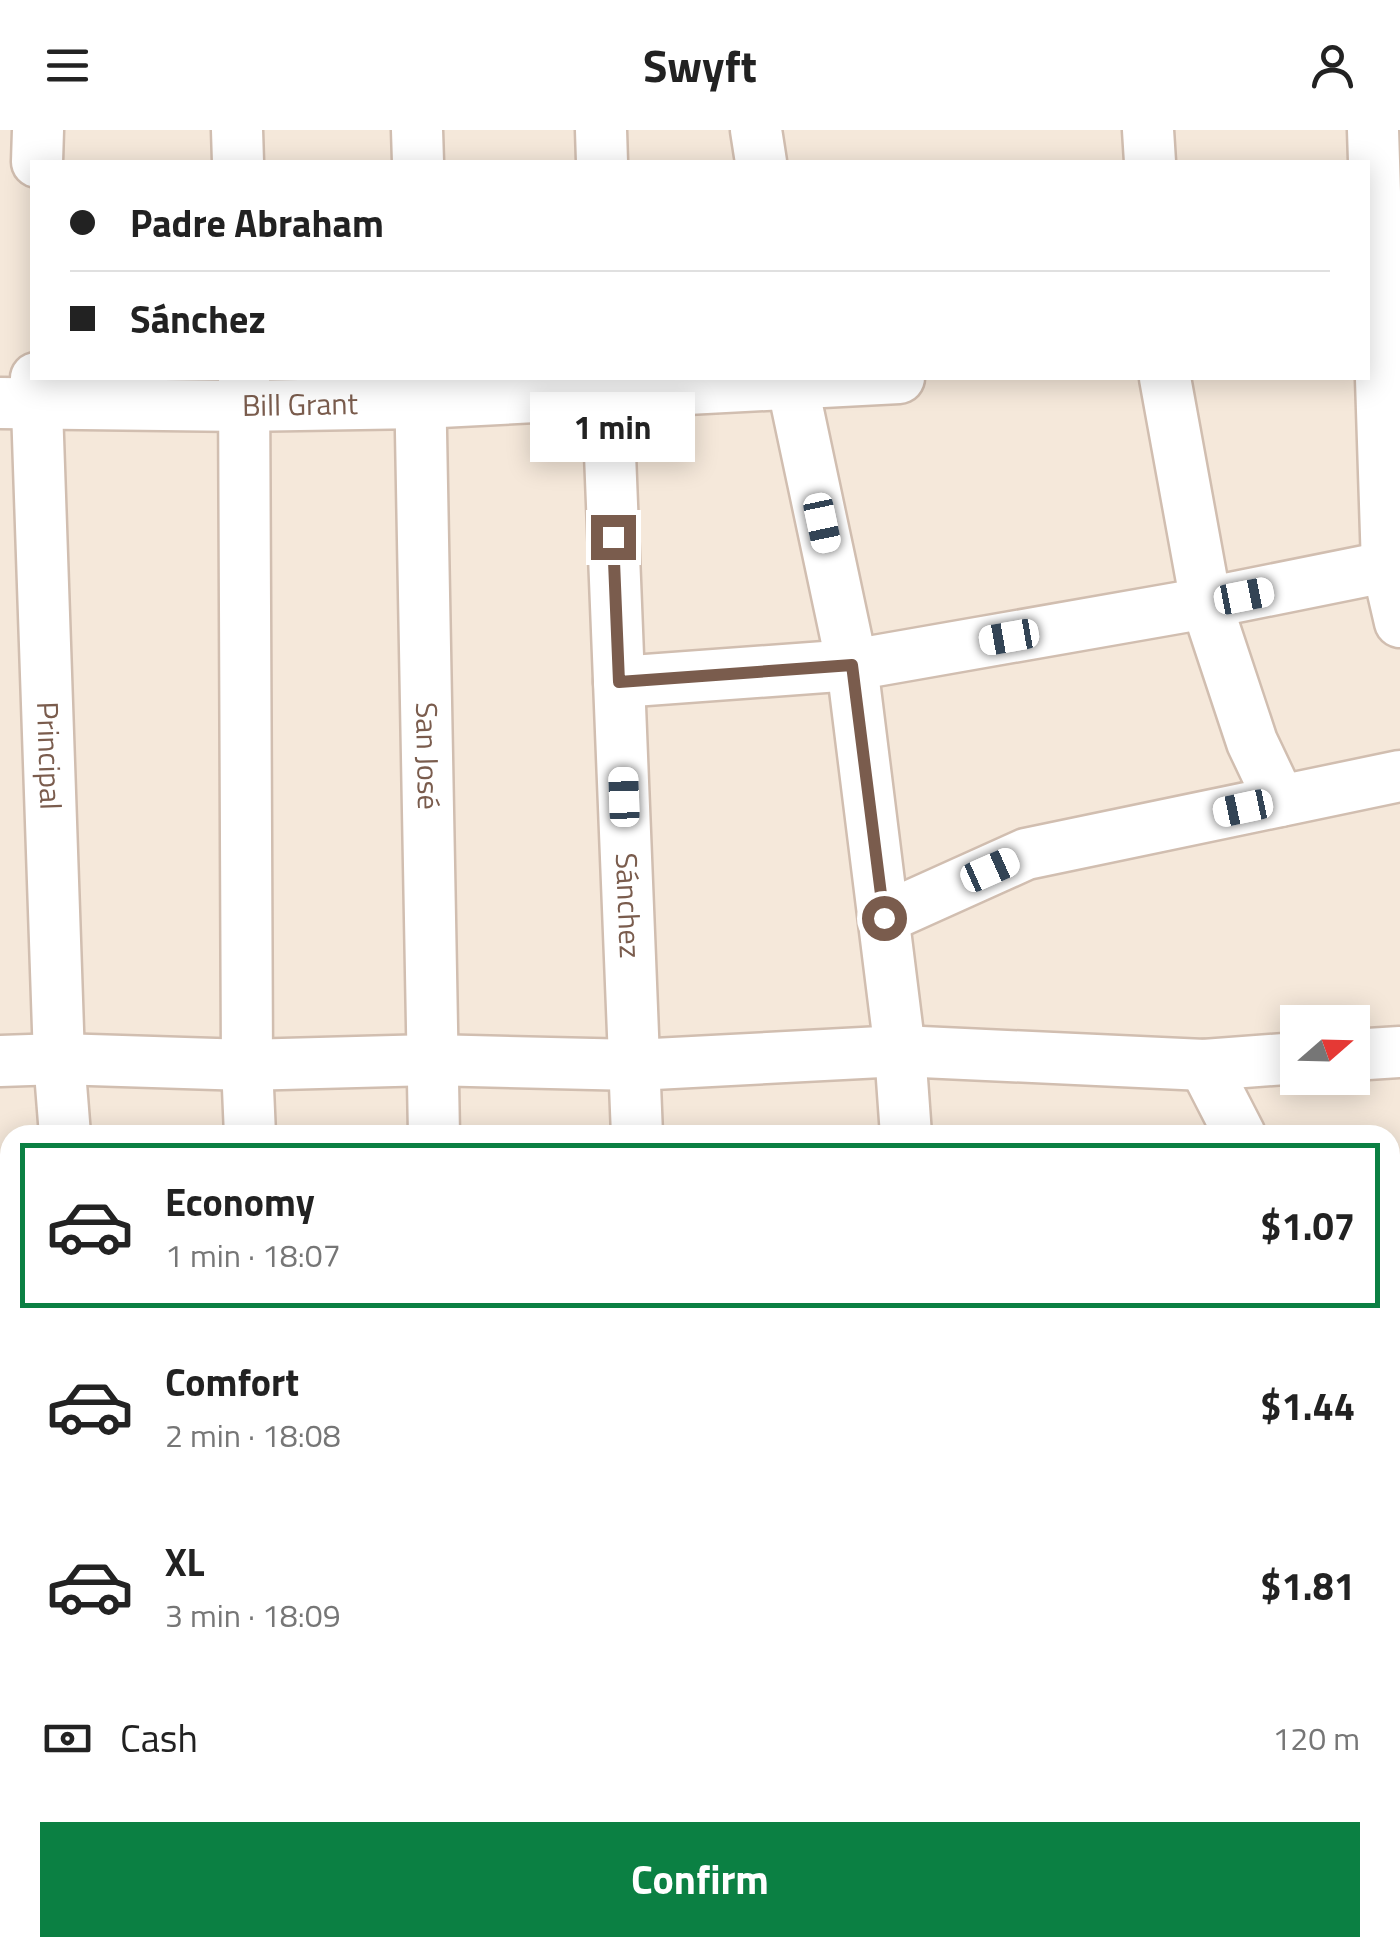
<!DOCTYPE html>
<meta charset="utf-8">
<style>
body{margin:0;font-family:"Titillium Web",sans-serif;background:#f6f6f6;color:#222;height:100vh;display:flex;flex-direction:column;font-size:38px;white-space:nowrap}
*{box-sizing:border-box;margin:0}
p{font-size:32px;color:#767676}
.icon{flex:none;width:55px;height:55px;fill:none;stroke:currentColor;stroke-width:2;stroke-linecap:round;stroke-linejoin:round}
.map{position:relative;flex:1;overflow:hidden}
.side{position:absolute;left:0px;top:995px;width:1400px;height:832px;display:flex;flex-direction:column;background:#fff;border-radius:30px 30px 0 0;box-shadow:0 5px 25px #0003}
.side>*{flex:none}
.guide{position:absolute;left:30px;top:30px;width:1340px;height:220px;border-radius:0px;box-shadow:0 5px 25px #0003;display:grid;align-content:center;height:220px;padding:0 40px;background:#fff}
.needle{width:65px;rotate:70deg}
.controls{position:absolute;left:1280px;top:875px;display:grid;gap:20px}
.controls a{display:grid;place-items:center;width:90px;height:90px;border-radius:0px;background:#fff;box-shadow:0 5px 25px #0003;font-size:50px}
.end{position:absolute;width:45px;height:45px;margin:-22px;border:12px solid #7a5c4d;background:#fff;box-shadow:0 0 0 5px #fff}
.from{border-radius:50%}
.bubble{position:absolute;height:70px;border-radius:0px;background:#fff;box-shadow:0 5px 25px #0003;font-size:32px;font-weight:700;line-height:70px;text-align:center}
.car{position:absolute;width:30px;height:60px;margin:-30px -15px;border-radius:12px;box-shadow:0 0 8px 2px #0007;background:linear-gradient(#fff 24%,#345 0 40%,#fff 0 76%,#345 0 86%,#fff 0)}
.guide b{display:flex;align-items:center;gap:35px;height:95px;font-size:38px}
.guide b+b{border-top:2px solid #e0e0e0}
.guide i{width:25px;height:25px;background:#222}
ul{padding:18px 0 0;list-style:none}
li{display:flex;align-items:center;gap:30px;height:165px;margin:0 20px 15px;padding:0 20px;border:5px solid transparent;border-radius:0px}
li div{flex:1}
li b{display:block;font-size:38px}
li em{font-style:normal;font-weight:700}
li.selected{border-color:#0b8043}
li>.icon{width:90px;height:90px;stroke-width:1.5}
.pay{display:flex;align-items:center;gap:25px;height:110px;padding:0 40px;font-size:38px}
.pay p{margin-inline-start:auto}
.cta{display:flex;gap:20px;margin-top:auto;padding:20px 40px}
.cta a{flex:1;height:115px;border-radius:0px;background:#0b8043;color:#fff;font-size:40px;font-weight:700;line-height:115px;text-align:center}
header{display:flex;justify-content:space-between;align-items:center;height:130px;padding:0 40px;background:#fff;font-size:45px;font-weight:700}
.map>svg:first-child{display:block}
.residential{fill:#f5e8da;fill-rule:evenodd}
.lines{fill:none;stroke-linecap:round;stroke-linejoin:round}
.minor-casing{stroke:#d1beb0;stroke-width:55}
.minor{stroke:#fff;stroke-width:50}
.route{stroke:#7a5c4d;stroke-width:12}
.labels{text-anchor:middle;stroke-width:9;stroke-linejoin:round;paint-order:stroke}
.street-label{font-size:30px;fill:#7a5c4d;stroke:#fffaf3}
</style>
<header><svg class="icon" aria-label="menu" viewBox="0 0 24 24"><path d="M4 6h16M4 12h16M4 18h16"/></svg>Swyft<svg class="icon" aria-label="person" viewBox="0 0 24 24"><circle cx="12" cy="8" r="4"/><path d="M4 21q1-7 8-7t8 7"/></svg></header>
<div class="map">
<svg width="1400" height="1826" viewBox="0 0 1400 1826">
<rect width="100%" height="100%" fill="#fdf6ec"/>
<!-- residential -->
<path class="residential" d="M0 0H1400V1826H0ZM32 32H1368V248H32ZM1298 892H1352V948H1298ZM10 1005H1390V1818H10Z"/>
<g class="lines">
<defs>
<g id="minor">
<path d="M237 0 238 32"/>
<path d="M417 0 418 32"/>
<path d="M601 0 602 32"/>
<path d="M756 0 761 32"/>
<path d="M1148 0 1150 32"/>
<path d="M1373 0 1387 436 1400 492"/>
<path d="M37 32 38 0"/>
<path id="s1" d="M36 248 59 929 65 1005"/>
<path d="M244 248 247 935 250 1005"/>
<path id="s2" d="M420 248 434 1005"/>
<path id="s3" d="M607 248 637 1005"/>
<path d="M791 248 852 535 900 921 906 1005"/>
<path d="M1165 248 1206 473 1252 612 1280 671"/>
<path id="s4" d="M0 273 245 276 421 273 899 248"/>
<path d="M619 552 852 535 1206 473 1400 434"/>
<path d="M884 788 1026 724 1400 646"/>
<path d="M1352 925 1400 922"/>
<path d="M0 931 59 929 247 935 431 930 635 935 900 921 1204 935 1298 928"/>
<path d="M1204 935 1240 1005"/>
<path d="M1390 1237 1400 1234"/>
<path d="M1390 1292 1400 1310"/>
<path d="M0 1462 10 1461"/>
<path d="M1390 1733 1400 1742"/>
<path d="M110 1818 111 1826"/>
<path d="M301 1818V1826"/>
<path d="M463 1818V1826"/>
<path d="M665 1818V1826"/>
<path d="M941 1818 942 1826"/>
<path d="M1209 1826 1214 1818"/>
<path d="M1397 1826 1400 1822"/>
</g>
</defs>
<!-- minor casing -->
<use href="#minor" class="minor-casing"/>
<!-- minor -->
<use href="#minor" class="minor"/>
</g>
<g class="lines">
<!-- route -->
<path class="route" d="M613 407 619 552 852 535 884 788"/>
</g>
<g class="labels">
<!-- street labels -->
<g class="street-label">
<text dy="10" stroke="none"><textPath href="#s4" startOffset="300">Bill Grant</textPath></text>
<text dy="10" stroke="none"><textPath href="#s1" startOffset="378">Principal</textPath></text>
<text dy="10" stroke="none"><textPath href="#s2" startOffset="378">San José</textPath></text>
<text dy="10" stroke="none"><textPath href="#s3" startOffset="528">Sánchez</textPath></text>
</g>
</g>
</svg>
<div class="controls">
<a><svg class="needle" viewBox="-14 -14 28 28"><path d="M0-13l5 13h-10z" fill="#e53935"/><path d="M0 13l5-13h-10z" fill="#767676"/></svg></a>
</div>
<i class="end from" style="left:884px;top:788px"></i>
<i class="end" style="left:613px;top:407px"></i>
<div class="bubble" style="left:530px;top:262px;width:165px">1 min</div>
<i class="car" style="left:822px;top:393px;rotate:168deg"></i>
<i class="car" style="left:1244px;top:466px;rotate:79deg"></i>
<i class="car" style="left:1009px;top:507px;rotate:260deg"></i>
<i class="car" style="left:624px;top:667px;rotate:358deg"></i>
<i class="car" style="left:1243px;top:678px;rotate:258deg"></i>
<i class="car" style="left:990px;top:740px;rotate:66deg"></i>
<div class="guide">
<b><i class="from"></i>Padre Abraham</b>
<b><i></i>Sánchez</b>
</div>
<section class="side">
<ul>
<li class="selected"><svg class="icon" aria-label="car" viewBox="0 0 24 24"><path d="M5 17H2v-5l4-1 3-4h7l3 4 3 1v5h-3M9 17h6M6 11h13"/><circle cx="7" cy="17" r="2"/><circle cx="17" cy="17" r="2"/></svg><div><b>Economy</b><p>1 min · 18:07</p></div><em>$1.07</em></li>
<li><svg class="icon" aria-label="car" viewBox="0 0 24 24"><path d="M5 17H2v-5l4-1 3-4h7l3 4 3 1v5h-3M9 17h6M6 11h13"/><circle cx="7" cy="17" r="2"/><circle cx="17" cy="17" r="2"/></svg><div><b>Comfort</b><p>2 min · 18:08</p></div><em>$1.44</em></li>
<li><svg class="icon" aria-label="car" viewBox="0 0 24 24"><path d="M5 17H2v-5l4-1 3-4h7l3 4 3 1v5h-3M9 17h6M6 11h13"/><circle cx="7" cy="17" r="2"/><circle cx="17" cy="17" r="2"/></svg><div><b>XL</b><p>3 min · 18:09</p></div><em>$1.81</em></li>
</ul>
<div class="pay"><svg class="icon" aria-label="cash" viewBox="0 0 24 24"><path d="M3 7h18v10H3z"/><circle cx="12" cy="12" r="2"/></svg>Cash<p>120 m</p></div>
<div class="cta"><a>Confirm</a></div>
</section>
</div>
